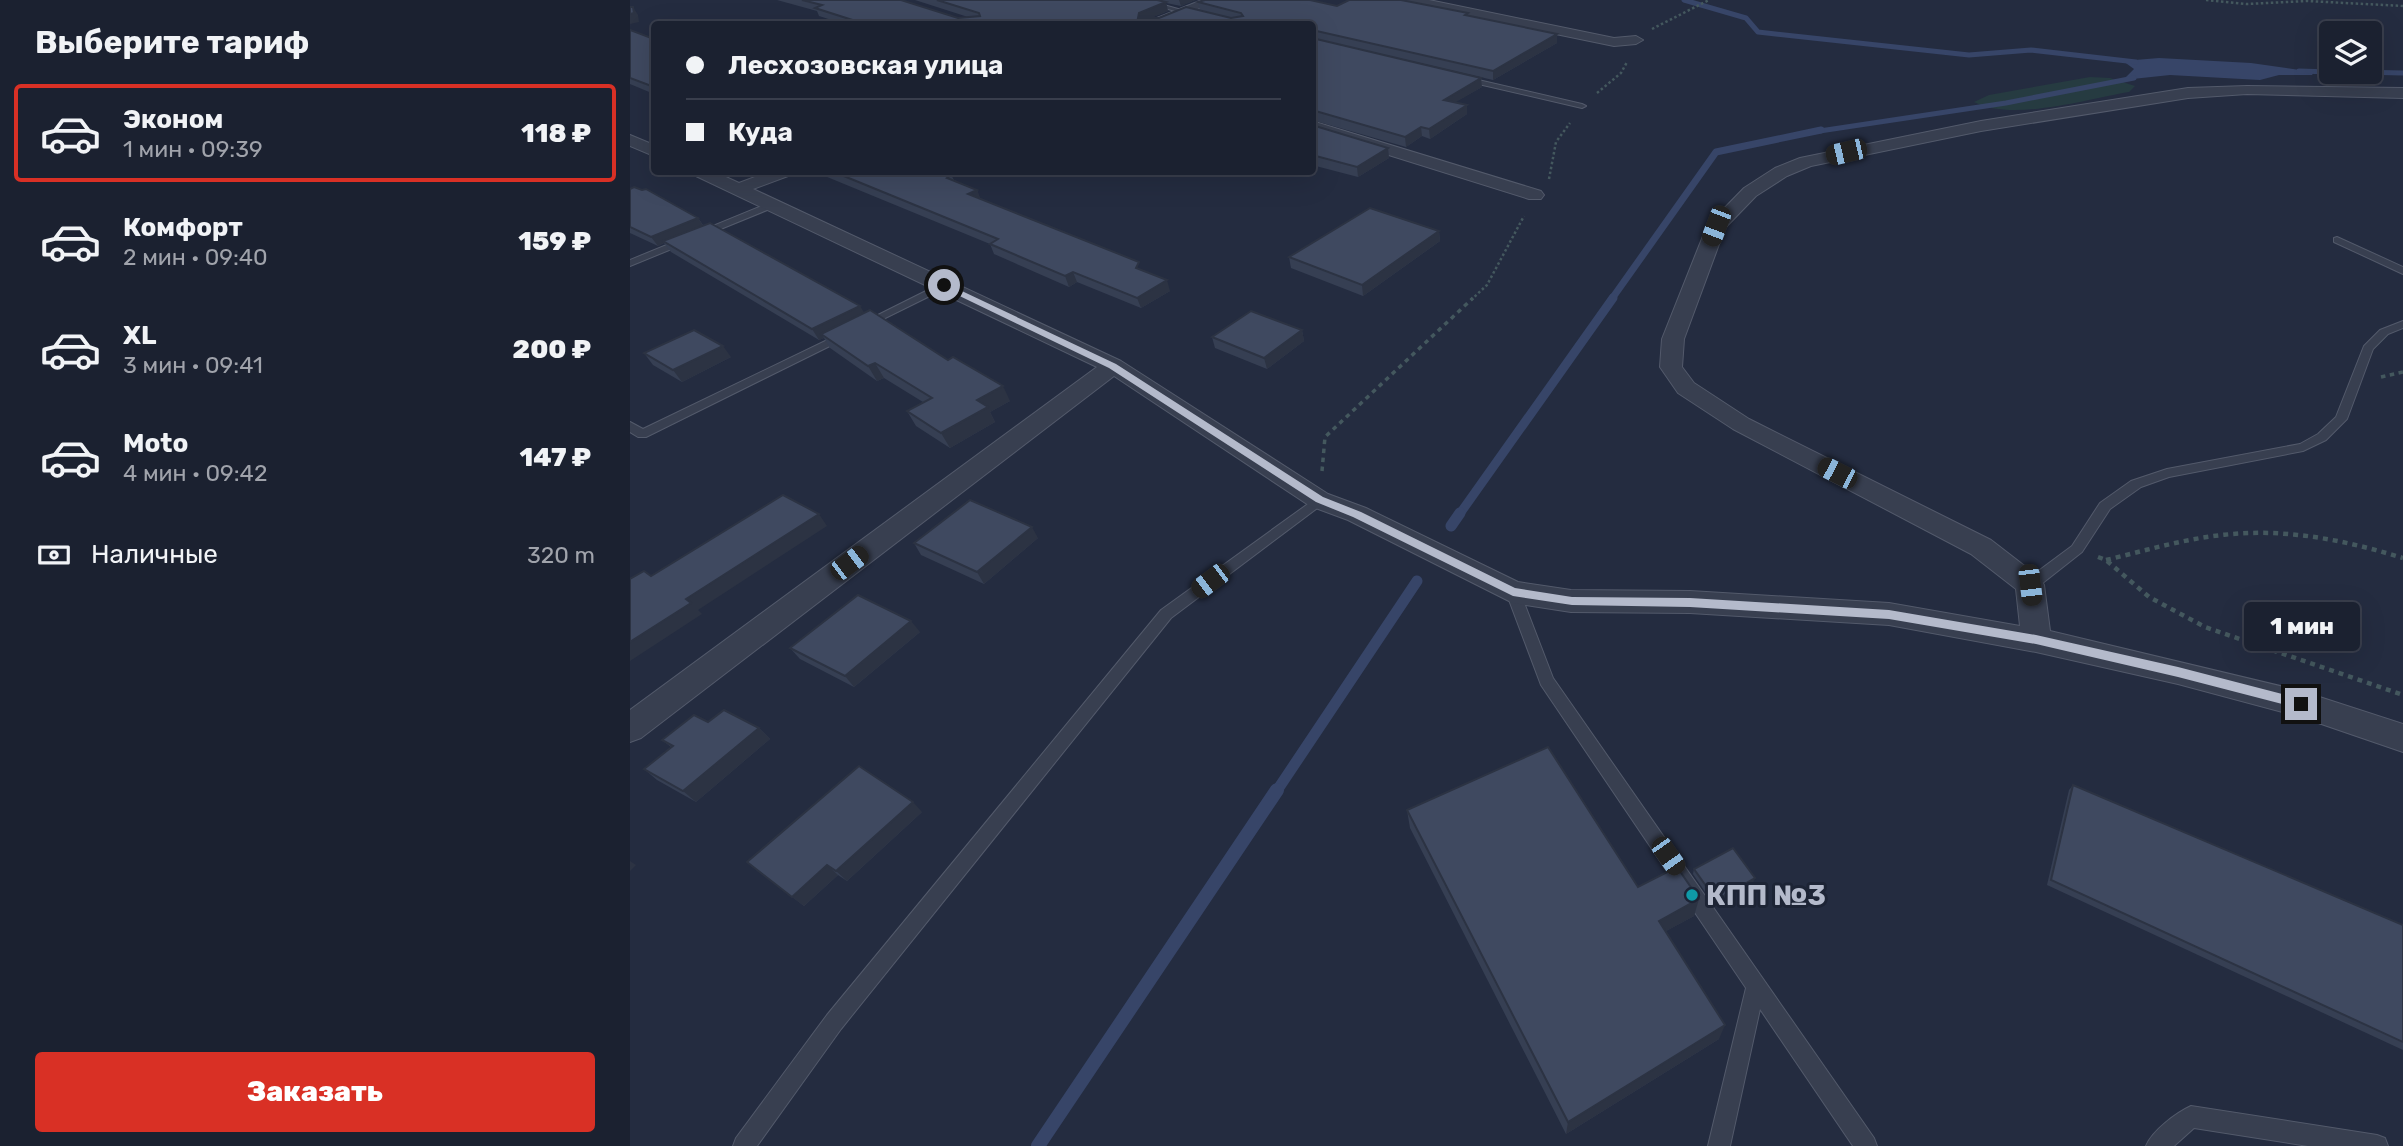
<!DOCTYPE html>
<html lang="ru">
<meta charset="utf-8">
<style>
body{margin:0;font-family:Rubik,sans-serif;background:#242938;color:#f1f3f6;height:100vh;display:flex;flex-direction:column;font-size:26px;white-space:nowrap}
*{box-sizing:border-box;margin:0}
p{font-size:23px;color:#a0a3ab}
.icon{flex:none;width:38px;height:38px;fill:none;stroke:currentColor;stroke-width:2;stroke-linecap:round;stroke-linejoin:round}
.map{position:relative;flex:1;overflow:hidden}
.panel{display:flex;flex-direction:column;background:#1b2130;width:630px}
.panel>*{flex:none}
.guide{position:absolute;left:21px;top:21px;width:665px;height:154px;border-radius:7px;box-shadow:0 7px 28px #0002,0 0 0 2px #393e4c;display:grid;align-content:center;height:154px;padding:0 35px;background:#1b2130}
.tools{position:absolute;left:1689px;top:21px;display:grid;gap:14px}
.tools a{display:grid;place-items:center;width:63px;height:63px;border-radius:7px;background:#1b2130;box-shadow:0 7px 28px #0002,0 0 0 2px #393e4c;font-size:35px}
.end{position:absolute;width:32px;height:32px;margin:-16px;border:9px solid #b4bacb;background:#111;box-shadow:0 0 0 4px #111}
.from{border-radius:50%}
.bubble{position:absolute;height:49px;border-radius:7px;background:#1b2130;box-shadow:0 7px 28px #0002,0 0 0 2px #393e4c;font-size:23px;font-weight:800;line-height:49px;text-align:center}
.car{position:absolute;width:21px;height:42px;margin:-21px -10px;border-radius:9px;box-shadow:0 0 5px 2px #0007;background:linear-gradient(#222 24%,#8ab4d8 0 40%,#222 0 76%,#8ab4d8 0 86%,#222 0)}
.guide b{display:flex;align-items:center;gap:24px;height:66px;font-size:26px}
.guide b+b{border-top:2px solid #393e4c}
.guide i{width:18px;height:18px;background:#f1f3f6}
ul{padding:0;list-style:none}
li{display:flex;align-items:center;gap:21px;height:98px;margin:0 14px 10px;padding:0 21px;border:4px solid transparent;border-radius:7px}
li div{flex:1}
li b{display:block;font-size:26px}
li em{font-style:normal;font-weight:800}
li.selected{border-color:#d93025}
li>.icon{width:63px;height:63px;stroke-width:1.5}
h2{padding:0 35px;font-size:32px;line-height:84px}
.pay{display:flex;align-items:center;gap:18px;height:77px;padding:0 35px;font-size:26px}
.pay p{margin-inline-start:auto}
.button{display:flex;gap:14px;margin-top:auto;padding:14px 35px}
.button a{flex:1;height:80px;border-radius:7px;background:#d93025;color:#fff;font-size:28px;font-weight:800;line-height:80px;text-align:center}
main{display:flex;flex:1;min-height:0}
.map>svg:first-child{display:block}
.green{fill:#263b41}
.water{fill:#374568}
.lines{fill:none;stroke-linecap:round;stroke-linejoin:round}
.stream-far4{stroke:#374568;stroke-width:5}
.stream-far3{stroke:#374568;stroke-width:7}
.stream-far2{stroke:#374568;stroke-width:9}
.stream-far1{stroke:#374568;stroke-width:11}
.stream{stroke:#374568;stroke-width:14}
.service-casing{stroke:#535a6b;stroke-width:2}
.minor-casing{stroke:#535a6b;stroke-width:2}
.path-far2{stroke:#44585e;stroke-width:2.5;stroke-dasharray:2.5 2.5;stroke-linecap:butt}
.path-far1{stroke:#44585e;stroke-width:3.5;stroke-dasharray:4.5 4.5;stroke-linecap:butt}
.path{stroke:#44585e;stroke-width:4.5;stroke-dasharray:5 5;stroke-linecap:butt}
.service{fill:#383f50;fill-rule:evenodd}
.minor{fill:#383f50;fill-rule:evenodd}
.wall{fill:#363f53}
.shaded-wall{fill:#2c3343}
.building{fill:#3f4960;stroke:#2c3343;stroke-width:2}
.route{fill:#b4bacb}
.culture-dot{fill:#0f9aa8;stroke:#1d2435;stroke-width:2.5}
.labels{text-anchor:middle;stroke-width:6;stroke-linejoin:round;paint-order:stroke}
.near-poi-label{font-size:28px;font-weight:bold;fill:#b4bacb;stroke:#1d2435;text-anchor:start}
</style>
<main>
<section class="panel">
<h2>Выберите тариф</h2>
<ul>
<li class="selected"><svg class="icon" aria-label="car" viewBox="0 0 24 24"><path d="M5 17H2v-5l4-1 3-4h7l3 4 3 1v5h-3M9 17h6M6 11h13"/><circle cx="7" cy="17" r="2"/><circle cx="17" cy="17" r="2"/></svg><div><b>Эконом</b><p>1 мин · 09:39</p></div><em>118 ₽</em></li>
<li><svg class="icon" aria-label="car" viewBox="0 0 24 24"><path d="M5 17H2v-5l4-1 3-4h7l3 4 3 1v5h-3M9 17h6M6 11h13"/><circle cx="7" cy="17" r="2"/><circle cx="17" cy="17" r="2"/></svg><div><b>Комфорт</b><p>2 мин · 09:40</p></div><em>159 ₽</em></li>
<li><svg class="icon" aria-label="car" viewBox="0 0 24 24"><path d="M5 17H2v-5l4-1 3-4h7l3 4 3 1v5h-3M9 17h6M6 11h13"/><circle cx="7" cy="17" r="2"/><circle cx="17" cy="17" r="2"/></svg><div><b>XL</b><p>3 мин · 09:41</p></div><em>200 ₽</em></li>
<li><svg class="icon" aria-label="car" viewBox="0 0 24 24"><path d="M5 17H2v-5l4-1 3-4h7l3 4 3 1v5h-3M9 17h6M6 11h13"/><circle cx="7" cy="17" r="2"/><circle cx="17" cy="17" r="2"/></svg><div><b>Moto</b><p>4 мин · 09:42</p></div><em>147 ₽</em></li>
</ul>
<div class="pay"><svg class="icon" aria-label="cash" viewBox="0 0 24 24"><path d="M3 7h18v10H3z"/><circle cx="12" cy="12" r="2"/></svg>Наличные<p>320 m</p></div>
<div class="button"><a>Заказать</a></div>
</section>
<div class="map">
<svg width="1773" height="1146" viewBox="0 0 1773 1146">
<rect width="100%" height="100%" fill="#242c40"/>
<!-- green -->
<path class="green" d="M1460 77 1480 78 1505 86 1499 92C1457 99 1383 122 1344 102L1359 95Z"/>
<!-- water -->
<path class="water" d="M1529 58 1621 63 1684 72 1682 75H1649L1630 80 1540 75 1493 80 1504 69 1493 61Z"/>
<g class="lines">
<!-- stream-far4 -->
<g class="stream-far4">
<path d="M1054 0 1116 18 1128 32 1339 55 1401 50 1506 62"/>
<path d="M1669 71 1701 72"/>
<path d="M1727 72 1773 73"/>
<path d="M1183 132 1376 103 1504 78"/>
</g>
<!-- stream-far3 -->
<path class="stream-far3" d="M981 300 1086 152 1191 130"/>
<!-- stream-far2 -->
<path class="stream-far2" d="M829 515 983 298"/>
<!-- stream-far1 -->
<g class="stream-far1">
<path d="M821 526 830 513"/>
<path d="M646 792 787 581"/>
</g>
<!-- stream -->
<path class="stream" d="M408 1146 647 790"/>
<defs>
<g id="service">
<path d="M506 0H516L566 14 563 16Z"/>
<path d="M831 76 952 104 956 106 952 108 831 80Z"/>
<path d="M144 201 147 202V206L0 266V260Z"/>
<path d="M1707 237 1773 267V274L1704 242V238Z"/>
<path d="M314 282 318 283V287L239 326 235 327 230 324Z"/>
<path d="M1773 321V328L1758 334 1743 349 1717 419 1696 440 1673 451 1539 477 1511 487 1480 509 1452 552 1405 589H1395L1393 585 1395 581 1442 546 1470 503 1501 481 1537 469 1670 444 1688 434 1706 417 1734 346 1750 330Z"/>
<path d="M214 332 219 335 218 337 16 437H8L0 432V422L13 429Z"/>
<path d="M689 496 694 497 696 500 694 503 541 618 211 1029 127 1146H103L106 1138 197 1015 531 610Z"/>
<path d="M883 587 888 588 890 592 923 678 1244 1138 1247 1146H1223L1130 1009 1100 1146H1078L1116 988 911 685 876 592 878 588Z"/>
<path d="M1561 1106 1747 1135 1755 1138 1758 1146H1678L1564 1128 1544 1146H1516C1522 1131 1546 1113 1561 1106Z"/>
</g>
<g id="minor">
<path d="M572 0H590L530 24H512Z"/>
<path d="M775 0H799L984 38 1006 36 1013 40 1006 44 984 46 781 4Z"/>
<path d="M1617 86 1773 88V98L1617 94 1558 98 1351 131 1181 166 1157 176 1126 196 1095 228 1054 339 1052 367 1064 383 1119 419 1361 540 1410 578 1414 585 1420 631 1671 691 1773 724V752L1671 717 1548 684 1406 652 1259 625 1060 613 941 612 883 603 718 520 680 506 484 376 11 738 0 742V710L467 367 66 176 64 172H85L109 183 138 172H160L158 176 123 189 491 361 698 494 736 508 888 582 941 590 1060 591 1259 603 1390 626 1386 589 1341 554 1103 429 1048 393 1030 367 1032 339 1077 226 1114 188 1145 168 1170 158 1351 121 1558 88Z"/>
<path d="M682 121 911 191 914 195 911 199H899L682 131Z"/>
<path d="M0 135 24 145V156L0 146Z"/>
</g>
</defs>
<!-- service casing -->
<use href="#service" class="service-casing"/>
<!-- minor casing -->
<use href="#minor" class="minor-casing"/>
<!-- path-far2 -->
<g class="path-far2">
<path d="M1576 0 1617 4 1677 1 1773 6"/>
<path d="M1022 29 1079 0"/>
<path d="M967 93 991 73 997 62"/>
<path d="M919 179 926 142 940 123"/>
<path d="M841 300 857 285 894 216"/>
</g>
<!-- path-far1 -->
<g class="path-far1">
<path d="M1751 377 1773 372"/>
<path d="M692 471 695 437 843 298"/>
</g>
<!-- path -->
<g class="path">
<path d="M1468 557 1476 560 1519 597 1575 627 1773 695"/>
<path d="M1476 560C1518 550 1560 537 1603 534 1661 529 1718 541 1773 558"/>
</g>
<!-- service -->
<use href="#service" class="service"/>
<!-- minor -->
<use href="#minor" class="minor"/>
</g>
<!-- wall -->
<g class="wall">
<path d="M147 0H271L328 18 338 17 285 0H565L551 6 536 3 538 11 520 18H529L570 11 568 2 707 6 838 15 927 34V43L863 80 721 47 852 87 825 102 837 114 800 139 792 136 776 147 682 120V24H214L189 16 187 11Z"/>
<path d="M0 30 24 39V94L0 84Z"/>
<path d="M682 125 758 148 759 158 728 177 682 165Z"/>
<path d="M185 172H311L321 175 324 180 347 190 350 199 511 270 540 291 511 308 447 282 439 287 364 254 360 244Z"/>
<path d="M0 189 12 190 68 218 73 225 234 313 380 401 360 412 365 422 320 448 286 426 277 411 293 402 254 378 247 381 200 348 194 338 189 340 41 252 34 243 28 246 0 233Z"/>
<path d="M809 231 810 241 733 296 661 268 659 257Z"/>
<path d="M672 330 674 341 637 369 585 348 582 337Z"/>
<path d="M14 353 101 357 52 382 23 365Z"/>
<path d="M408 538 354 584 291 555 284 543Z"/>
<path d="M290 632 224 687 170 659 160 648Z"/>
<path d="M78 722 129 728 140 739 66 802 27 780 14 769 41 747 32 740Z"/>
<path d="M1443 785 1773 925V1050L1417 885 1439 790Z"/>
<path d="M777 810 1008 887 1069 899 1064 916 1036 931 1089 1039 936 1134 780 828Z"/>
<path d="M292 812 217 881 208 875 174 906 117 862Z"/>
<path d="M1064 869 1123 883 1084 905 1063 874Z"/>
</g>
<!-- shaded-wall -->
<g class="shaded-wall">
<path d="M549 0H565L551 6Z"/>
<path d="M536 2 538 11 511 22 508 18 509 13Z"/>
<path d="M3 7 8 15 9 22 0 24V14Z"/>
<path d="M927 34V43L863 80V71Z"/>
<path d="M851 78 852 87 814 109V100Z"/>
<path d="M837 105V114L800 139 799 129Z"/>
<path d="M791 127 792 136 776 147 775 137Z"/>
<path d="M758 148 759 158 728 177 727 167Z"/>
<path d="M347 190 351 200 338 194Z"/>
<path d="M68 218 74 227 33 241 34 243 28 246 21 237Z"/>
<path d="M809 231 810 241 733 296 732 285Z"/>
<path d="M443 272 447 282 439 287 435 276Z"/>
<path d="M537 280 540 291 511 308 507 298Z"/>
<path d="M230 306 237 317 191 334 194 338 189 340 182 329Z"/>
<path d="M672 330 674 341 637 369 634 358Z"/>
<path d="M93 346 101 357 52 382 43 370Z"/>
<path d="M245 363 254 378 247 381 238 366Z"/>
<path d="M373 386 380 401 360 412 365 422 320 448 311 433 347 400Z"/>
<path d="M189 514 197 526 68 610 72 614 0 661V642L56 599Z"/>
<path d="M402 527 408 538 354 584 347 572Z"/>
<path d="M281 621 290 632 224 687 215 676Z"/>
<path d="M129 728 140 739 66 802 53 791Z"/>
<path d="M283 802 292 812 217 881 206 871Z"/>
<path d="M0 861 6 865 0 871Z"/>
<path d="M197 865 208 875 174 906 162 897Z"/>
<path d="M1125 878 1123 883 1084 905 1086 900Z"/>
<path d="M1069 899 1064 916 1025 937 1029 921Z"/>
<path d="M1095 1025 1089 1039 936 1134 938 1122Z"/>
</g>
<!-- building -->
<g class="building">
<path d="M172 0H271L328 18 350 16 349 13 307 0H527L536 2 509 13 508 18H529L556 7 601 18 613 16 611 13 568 2 575 0H680L707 6 719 0H771L838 13 835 15 927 34 863 71 682 30V24H235L185 8 192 5Z"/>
<path d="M0 7H3L4 13 0 14Z"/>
<path d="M0 30 24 39V87L0 78Z"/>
<path d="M682 38 851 78 814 100 837 105 799 129 791 127 775 137 682 110Z"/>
<path d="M682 125 758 148 727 167 682 155Z"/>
<path d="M204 172H311L321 175 317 178 347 190 338 194 509 262 506 268 537 280 507 298 443 272 435 276 360 244 368 239Z"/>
<path d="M4 187 12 190 16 189 68 218 21 237 0 227V189Z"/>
<path d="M740 208 809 231 732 285 659 257Z"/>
<path d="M80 223 230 306 182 329 33 241Z"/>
<path d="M240 310 318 360 323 357 373 386 347 400 358 407 311 433 277 411 302 398 245 363 238 366 191 334Z"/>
<path d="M621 311 672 330 634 358 582 337Z"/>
<path d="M64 330 93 346 43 370 14 353Z"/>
<path d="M153 495 189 514 56 599 61 603 0 642V579L14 571 21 576Z"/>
<path d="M340 500 402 527 347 572 284 543Z"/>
<path d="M228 595 281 621 215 676 160 648Z"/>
<path d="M94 710 129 728 53 791 14 769 43 746 32 740 64 715 78 722Z"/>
<path d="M918 747 1008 887 1047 867 1069 899 1029 921 1095 1025 938 1122 777 810Z"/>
<path d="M229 766 283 802 206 871 197 865 162 897 117 862Z"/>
<path d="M1443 785 1773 925V1042L1421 880Z"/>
<path d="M1103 848 1125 878 1086 900 1064 869Z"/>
</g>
<!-- route -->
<path class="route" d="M311 284H317L486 364 693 497 731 512 885 588 942 597 1060 598 1259 610 1406 635 1548 667 1671 699 1678 704 1671 709 1548 677 1406 644 1259 619 1060 607 942 605 883 596 723 517 686 502 479 368 311 287Z"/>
<!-- markers -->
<circle class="culture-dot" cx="1062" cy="895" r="7"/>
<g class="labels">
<!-- near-poi labels -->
<g class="near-poi-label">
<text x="1076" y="905">КПП №3</text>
</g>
</g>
</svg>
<div class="tools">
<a><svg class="icon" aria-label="layers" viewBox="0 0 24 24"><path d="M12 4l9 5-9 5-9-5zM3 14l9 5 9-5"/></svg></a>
</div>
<i class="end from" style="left:314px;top:285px"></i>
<i class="end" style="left:1671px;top:704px"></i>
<div class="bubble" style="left:1614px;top:602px;width:116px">1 мин</div>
<i class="car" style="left:1216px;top:152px;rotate:257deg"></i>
<i class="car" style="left:1086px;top:226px;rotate:201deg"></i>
<i class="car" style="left:1207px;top:473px;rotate:297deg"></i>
<i class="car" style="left:219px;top:563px;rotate:53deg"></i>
<i class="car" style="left:580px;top:581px;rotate:233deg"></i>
<i class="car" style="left:1400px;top:585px;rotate:173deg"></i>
<i class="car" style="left:1038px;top:856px;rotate:145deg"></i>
<div class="guide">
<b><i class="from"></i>Лесхозовская улица</b>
<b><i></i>Куда</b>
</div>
</div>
</main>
